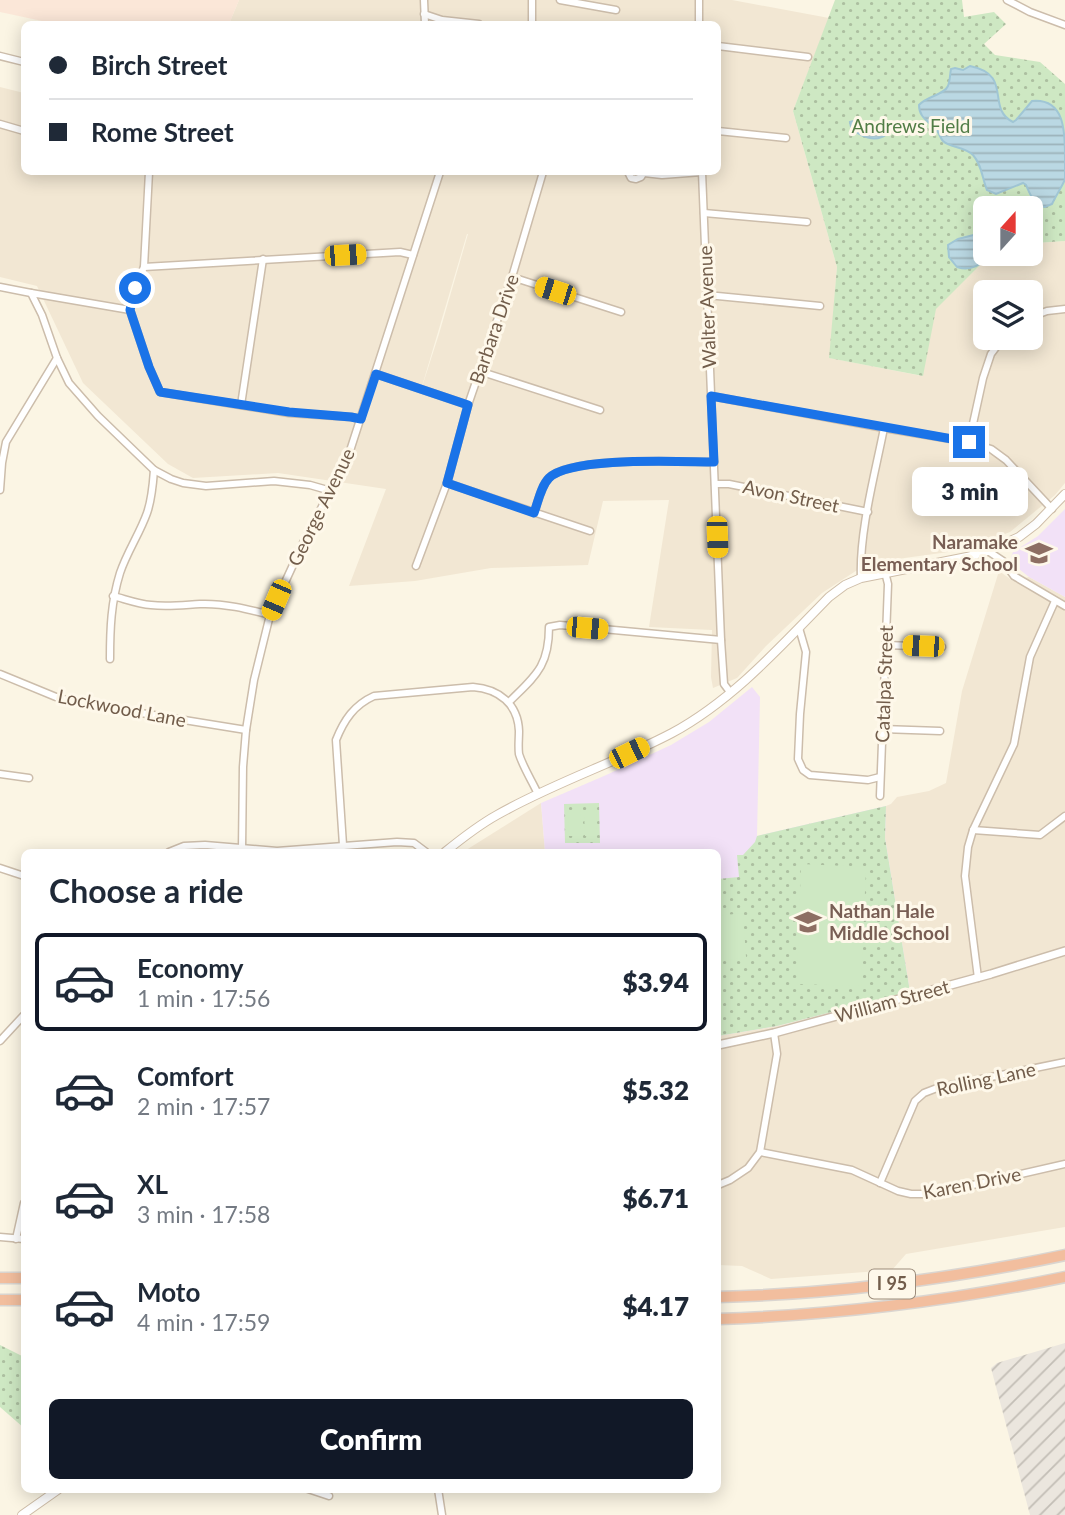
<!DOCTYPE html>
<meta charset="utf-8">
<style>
body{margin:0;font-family:Lato,sans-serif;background:#f2f2f3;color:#1f2937;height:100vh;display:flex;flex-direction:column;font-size:26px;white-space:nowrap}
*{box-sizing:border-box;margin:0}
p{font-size:23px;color:#747a83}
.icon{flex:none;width:38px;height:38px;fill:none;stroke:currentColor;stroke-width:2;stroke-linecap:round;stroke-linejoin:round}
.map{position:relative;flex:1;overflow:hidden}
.drawer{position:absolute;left:21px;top:849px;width:700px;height:644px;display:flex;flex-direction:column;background:#fff;border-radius:10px;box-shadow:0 4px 18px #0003}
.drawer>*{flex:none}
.top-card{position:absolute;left:21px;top:21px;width:700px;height:154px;border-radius:10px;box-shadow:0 4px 18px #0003;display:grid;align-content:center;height:154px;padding:0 28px;background:#fff}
.needle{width:46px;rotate:21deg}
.fabs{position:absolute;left:973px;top:196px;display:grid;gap:14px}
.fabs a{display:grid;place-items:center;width:70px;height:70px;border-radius:10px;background:#fff;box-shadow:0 4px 18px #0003;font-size:35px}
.end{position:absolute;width:32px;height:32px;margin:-16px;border:9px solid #1a73e8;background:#fff;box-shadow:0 0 0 4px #fff}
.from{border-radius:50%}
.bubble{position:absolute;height:49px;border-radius:10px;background:#fff;box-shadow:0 4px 18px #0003;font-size:23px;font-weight:800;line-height:49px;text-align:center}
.car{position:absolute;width:21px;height:42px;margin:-21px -10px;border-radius:9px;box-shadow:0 0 5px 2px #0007;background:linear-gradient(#f5c518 24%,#345 0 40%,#f5c518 0 76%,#345 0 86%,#f5c518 0)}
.top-card b{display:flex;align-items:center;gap:24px;height:66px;font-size:26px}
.top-card b+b{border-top:2px solid #e0e1e3}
.top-card i{width:18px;height:18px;background:#1f2937}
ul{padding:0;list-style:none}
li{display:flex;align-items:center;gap:21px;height:98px;margin:0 14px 10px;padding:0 14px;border:4px solid transparent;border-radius:10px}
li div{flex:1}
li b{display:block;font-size:26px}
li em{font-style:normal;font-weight:800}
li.selected{border-color:#111827}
li>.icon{width:63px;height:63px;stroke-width:1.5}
h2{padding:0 28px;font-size:32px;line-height:84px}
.primary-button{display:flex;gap:14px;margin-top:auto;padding:14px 28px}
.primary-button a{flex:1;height:80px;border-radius:10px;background:#111827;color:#fff;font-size:28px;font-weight:800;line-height:80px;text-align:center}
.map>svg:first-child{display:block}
.residential{fill:#f2e7d3;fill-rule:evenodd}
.commercial{fill:#fbe7d8}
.industrial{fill:url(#industrial-furrows)}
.education{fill:#f2e1f7}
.park{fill:url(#park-dots)}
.pitch{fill:#cee8c3}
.water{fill:url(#water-rules);stroke:#a0c6d5;stroke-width:2}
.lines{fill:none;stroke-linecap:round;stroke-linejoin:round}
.minor-casing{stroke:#ccbdab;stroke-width:9}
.tertiary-casing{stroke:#ccbdab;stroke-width:10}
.secondary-casing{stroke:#cfbea9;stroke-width:10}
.motorway-casing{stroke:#dad5d0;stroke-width:13}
.minor{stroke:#fff;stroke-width:6}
.tertiary{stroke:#fff;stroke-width:7}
.secondary{stroke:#fff;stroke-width:8}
.motorway{stroke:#f2be9e;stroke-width:10}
.route{stroke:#1a73e8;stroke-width:9}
.labels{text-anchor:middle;stroke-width:6;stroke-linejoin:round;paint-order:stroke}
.shield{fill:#fef8ea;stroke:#9c8c7b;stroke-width:2}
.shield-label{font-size:18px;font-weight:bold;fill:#725d4b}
.park-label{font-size:19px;fill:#517d46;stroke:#fef8ea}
.street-label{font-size:19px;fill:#725d4b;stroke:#fef8ea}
.education-label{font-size:19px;font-weight:bold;fill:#785e54;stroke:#fef8ea;text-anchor:end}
</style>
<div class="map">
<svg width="1065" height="1515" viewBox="0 0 1065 1515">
<defs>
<pattern id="industrial-furrows" width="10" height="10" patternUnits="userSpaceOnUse" patternTransform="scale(1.75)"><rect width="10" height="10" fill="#ebe6de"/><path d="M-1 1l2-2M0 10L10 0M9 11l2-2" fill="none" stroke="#c3beb6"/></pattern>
<pattern id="park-dots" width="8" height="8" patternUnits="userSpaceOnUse" patternTransform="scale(1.75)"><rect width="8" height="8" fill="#cee8c3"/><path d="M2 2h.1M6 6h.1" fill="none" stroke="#acbfa0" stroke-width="1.8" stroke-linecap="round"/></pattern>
<pattern id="water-rules" width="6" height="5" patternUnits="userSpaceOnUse" patternTransform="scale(1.75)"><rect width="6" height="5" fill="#bad8e3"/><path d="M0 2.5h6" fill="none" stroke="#9cb2ba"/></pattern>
</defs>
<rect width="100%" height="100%" fill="#fbf5e4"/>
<!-- residential -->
<g class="residential">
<path d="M239 0H732L829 18 793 111 837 267 830 358 922 376 935 309 991 254H1031V238L1036 243 1065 241V483L1055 495 1010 532 963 550 868 563 822 593 766 646 737 678 713 688 711 677 712 630 649 627 669 500 603 501 588 565 491 568 415 581 349 586 386 489 278 473 193 478 168 464 83 383 37 286 0 277V87L24 93V172H718V24H229ZM468 234 439 334 420 393 467 234ZM985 292H1031V338H985Z"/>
<path d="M999 571 1013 581 1029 577 1065 597V1227L906 1254 892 1270 771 1279 742 1266 718 1265V1036L777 1026 910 992 885 838 886 806 891 804 897 797 929 791 946 783 962 691Z"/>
<path d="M541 803 545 852H463Z"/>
</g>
<!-- commercial -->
<path class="commercial" d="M0 0H239L229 24H56L0 12Z"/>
<!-- industrial -->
<path class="industrial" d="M1065 1343V1515H1030L991 1368 997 1363Z"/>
<!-- education -->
<g class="education">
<path d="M1065 509V597L1029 577 1019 569 1012 561 1011 557 1013 552 1038 536Z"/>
<path d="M752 687 760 697 757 836 886 806 885 838 910 992 777 1026 718 1036V852H545L541 803 604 776 671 745 709 722Z"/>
</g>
<!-- park -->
<g class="park">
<path d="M835 0H962L964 17 994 12 1006 24 984 44 995 55 1040 62 1065 84V241L1036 243 1031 238V208H985V254H991L936 309 923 376 829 358 837 267 793 111Z"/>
<path d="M599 803 600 843H565L564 804Z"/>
<path d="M886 806 885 838 910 992 777 1026 718 1036V879L739 877 737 855H743L755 842 757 836Z"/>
<path d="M0 1345 24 1357V1428L0 1407Z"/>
</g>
<!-- pitch -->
<g class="pitch">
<path d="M568 810H580L581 836H569Z"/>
<path d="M584 810H596L597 836H585Z"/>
<path d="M801 864 866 867 861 986 797 984Z"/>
<path d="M743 913 746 957 731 960 718 957V916Z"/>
</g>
<!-- water -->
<g class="water">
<path d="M970 66C1014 75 985 108 1013 122L1016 120 1032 101C1065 98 1065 132 1065 157 1065 163 1065 173 1065 179 1063 185 1055 197 1052 204L1045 207C1034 205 1030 194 1026 185L1023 183 996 194 987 190C982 178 982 165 973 155 964 146 950 148 943 141 940 138 940 134 937 131 930 121 919 119 919 105 927 96 944 95 948 86 950 81 950 74 951 69L955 68 963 70Z"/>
<path d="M853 121 867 128C875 124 882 124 887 131V134C876 143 859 137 851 127L850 122Z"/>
<path d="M985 232V254H991C981 264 972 272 957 267L949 257 948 245 958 239Z"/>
</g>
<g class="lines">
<defs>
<g id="minor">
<path d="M424 0 425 24"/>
<path d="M560 0 616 10"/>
<path d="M699 0V24"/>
<path d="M1007 0 1030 12 1065 25"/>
<path d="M424 14 442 20 479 24"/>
<path d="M532 24V0"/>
<path d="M718 46 808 57"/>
<path d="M0 56 24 62"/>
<path d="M0 124 24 131"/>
<path d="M718 131 786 138"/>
<path d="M149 172 144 267 135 288 130 310 149 367 160 392 289 413 351 417 361 419"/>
<path d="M628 172 631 178 636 179 641 177 644 172"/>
<path d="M702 172 721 640 724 684 730 692"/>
<path d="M644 173 662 175 702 172"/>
<path d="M704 213 807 222"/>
<path d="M144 267 400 252 413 255"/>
<path d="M512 277 621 312"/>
<path d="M0 287 31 293 42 315 57 358 69 383 98 416 154 470 171 479 183 483 206 486 274 481 310 485 331 491"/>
<path d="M31 293 130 310"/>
<path d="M707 295 820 306"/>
<path d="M1031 317 1047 311 1065 309"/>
<path d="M479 371 600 410"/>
<path d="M376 374 468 405"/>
<path d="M711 396 884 428 969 442 991 449 1006 460 1052 509"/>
<path d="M241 405 263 259"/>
<path d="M969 442 983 378 991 354 1003 338"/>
<path d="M447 483 590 531"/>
<path d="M715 484H729L868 512"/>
<path d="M0 490 2 463 6 442 57 358"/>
<path d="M534 513C538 502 541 486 549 478 570 456 681 462 714 462"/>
<path d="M988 551 1003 561 1014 576 1065 606"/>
<path d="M416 566 447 483 468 405 512 277 543 172"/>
<path d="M861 578C859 532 875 474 884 428"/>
<path d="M113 596C125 599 138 604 151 605 167 607 183 605 200 604 224 603 247 609 270 615"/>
<path d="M799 628 806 652 800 714 798 759 803 770 810 775 822 776 868 780 880 777"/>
<path d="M885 645 942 647"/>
<path d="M110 659C110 629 111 602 120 573 127 552 140 533 147 513 152 499 153 484 154 470"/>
<path d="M0 674 56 697 73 702 246 730"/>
<path d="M509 702C535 676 549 667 549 627L560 625 721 640"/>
<path d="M882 729 940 731"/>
<path d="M0 774 29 778"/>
<path d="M880 796 888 584 885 572"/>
<path d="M973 830 1040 835 1065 816"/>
<path d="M343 845 336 740C344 720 354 705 374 696L473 687C499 689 518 704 519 731 519 739 518 746 519 754 523 767 532 781 538 794"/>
<path d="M242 849 243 767 246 730 254 680 270 615 304 541 348 457 440 172"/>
<path d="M169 852 184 846 205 845 277 851 397 842 414 843 426 852"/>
<path d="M0 868 24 876"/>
<path d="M978 978 965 876 968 847 973 830 1014 744 1030 657 1055 601"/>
<path d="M0 1041 24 1015"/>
<path d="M760 1152 852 1170 898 1191 911 1194H927L942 1192 1065 1164"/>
<path d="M880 1183 915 1101 924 1093 937 1088 1065 1062"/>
<path d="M718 1185 730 1180 748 1168 760 1152 777 1054 774 1033"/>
<path d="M0 1237 24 1239"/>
<path d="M16 1239 24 1203"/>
<path d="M308 1489 329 1496"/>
<path d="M438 1489 442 1515"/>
</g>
<path id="tertiary" d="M718 1045 774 1033 991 974 1065 951"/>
<g id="secondary">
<path d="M445 852C461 839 479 825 497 815 553 783 615 763 672 733 733 700 781 646 829 597L845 585 861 578 967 557 988 551 1019 537 1036 524 1065 494"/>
<path d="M22 1515 59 1489"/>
</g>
<g id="motorway">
<path d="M0 1278H24"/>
<path d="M718 1297C834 1294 951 1279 1065 1255"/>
<path d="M0 1300H24"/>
<path d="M718 1319C834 1315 950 1301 1065 1277"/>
</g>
</defs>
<!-- minor casing -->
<use href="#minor" class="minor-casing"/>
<!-- tertiary casing -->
<use href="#tertiary" class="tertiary-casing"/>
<!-- secondary casing -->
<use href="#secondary" class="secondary-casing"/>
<!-- motorway casing -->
<use href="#motorway" class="motorway-casing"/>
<!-- minor -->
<use href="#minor" class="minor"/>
<!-- tertiary -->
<use href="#tertiary" class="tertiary"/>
<!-- secondary -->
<use href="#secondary" class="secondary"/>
<!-- motorway -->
<use href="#motorway" class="motorway"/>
</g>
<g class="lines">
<!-- route -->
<path class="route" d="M135 288 130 310 149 367 160 392 289 412 351 417 361 419 376 374 468 405 447 483 534 513C538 502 541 486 549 478 571 456 681 462 714 462L711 396 969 442"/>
</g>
<!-- icons -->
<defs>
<symbol id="school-bare" viewBox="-9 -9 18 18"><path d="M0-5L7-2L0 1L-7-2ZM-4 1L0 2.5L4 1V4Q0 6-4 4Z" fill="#8d6e63" stroke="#fef8ea" stroke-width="2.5" paint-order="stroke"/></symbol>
</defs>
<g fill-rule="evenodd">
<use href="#school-bare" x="1020" y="534" width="38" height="38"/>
<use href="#school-bare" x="789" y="903" width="38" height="38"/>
</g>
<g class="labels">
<!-- shield labels -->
<rect class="shield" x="869" y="1269.5" width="46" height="29" rx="5"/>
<g class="shield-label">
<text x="892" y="1290">I 95</text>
</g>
<!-- park labels -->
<g class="park-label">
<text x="911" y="133">Andrews Field</text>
</g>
<!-- street labels -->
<g class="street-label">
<text transform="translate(707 307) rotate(-92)" y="7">Walter Avenue</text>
<text transform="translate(494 329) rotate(-71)" y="7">Barbara Drive</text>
<text transform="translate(791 496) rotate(12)" y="7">Avon Street</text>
<text transform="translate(321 507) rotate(-64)" y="7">George Avenue</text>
<text transform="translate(884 684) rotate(-88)" y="7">Catalpa Street</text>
<text transform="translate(122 708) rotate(11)" y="7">Lockwood Lane</text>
<text transform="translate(892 1001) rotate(-15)" y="7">William Street</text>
<text transform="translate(986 1079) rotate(-12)" y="7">Rolling Lane</text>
<text transform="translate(972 1183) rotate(-11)" y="7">Karen Drive</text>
</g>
<!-- education labels -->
<g class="education-label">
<text x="1018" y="549">Naramake<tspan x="1018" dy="22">Elementary School</tspan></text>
<text x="829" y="918" text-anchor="start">Nathan Hale<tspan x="829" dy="22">Middle School</tspan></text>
</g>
</g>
</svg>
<div class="fabs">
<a><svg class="needle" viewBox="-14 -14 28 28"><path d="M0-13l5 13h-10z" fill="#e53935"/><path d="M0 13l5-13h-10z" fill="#747a83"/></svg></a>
<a><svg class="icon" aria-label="layers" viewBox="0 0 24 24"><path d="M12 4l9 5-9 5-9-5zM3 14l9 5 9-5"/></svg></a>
</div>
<i class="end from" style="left:135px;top:288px"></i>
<i class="end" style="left:969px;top:442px"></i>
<div class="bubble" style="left:912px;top:467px;width:116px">3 min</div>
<i class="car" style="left:345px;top:255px;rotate:87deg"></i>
<i class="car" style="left:555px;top:291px;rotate:288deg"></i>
<i class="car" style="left:717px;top:537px;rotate:178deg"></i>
<i class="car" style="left:276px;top:600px;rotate:203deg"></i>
<i class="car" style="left:587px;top:628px;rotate:95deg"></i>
<i class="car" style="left:923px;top:646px;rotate:272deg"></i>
<i class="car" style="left:629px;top:753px;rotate:64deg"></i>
<div class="top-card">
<b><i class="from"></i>Birch Street</b>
<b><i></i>Rome Street</b>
</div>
<section class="drawer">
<h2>Choose a ride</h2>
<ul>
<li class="selected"><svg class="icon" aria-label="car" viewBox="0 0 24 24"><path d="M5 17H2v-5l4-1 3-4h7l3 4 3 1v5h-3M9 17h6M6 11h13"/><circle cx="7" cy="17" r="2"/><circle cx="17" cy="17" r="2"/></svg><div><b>Economy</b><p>1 min · 17:56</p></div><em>$3.94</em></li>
<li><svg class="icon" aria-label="car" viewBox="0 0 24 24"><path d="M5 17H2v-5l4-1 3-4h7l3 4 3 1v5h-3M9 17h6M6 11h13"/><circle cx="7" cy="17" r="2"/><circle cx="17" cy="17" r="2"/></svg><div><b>Comfort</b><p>2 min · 17:57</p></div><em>$5.32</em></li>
<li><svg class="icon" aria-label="car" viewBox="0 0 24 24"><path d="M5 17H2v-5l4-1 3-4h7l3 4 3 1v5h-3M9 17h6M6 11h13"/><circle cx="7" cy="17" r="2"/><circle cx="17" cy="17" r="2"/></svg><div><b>XL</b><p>3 min · 17:58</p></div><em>$6.71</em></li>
<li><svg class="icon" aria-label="car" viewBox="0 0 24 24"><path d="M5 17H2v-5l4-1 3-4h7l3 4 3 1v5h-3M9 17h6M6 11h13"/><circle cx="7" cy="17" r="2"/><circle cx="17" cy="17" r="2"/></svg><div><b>Moto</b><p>4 min · 17:59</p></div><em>$4.17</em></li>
</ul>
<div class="primary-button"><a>Confirm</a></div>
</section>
</div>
